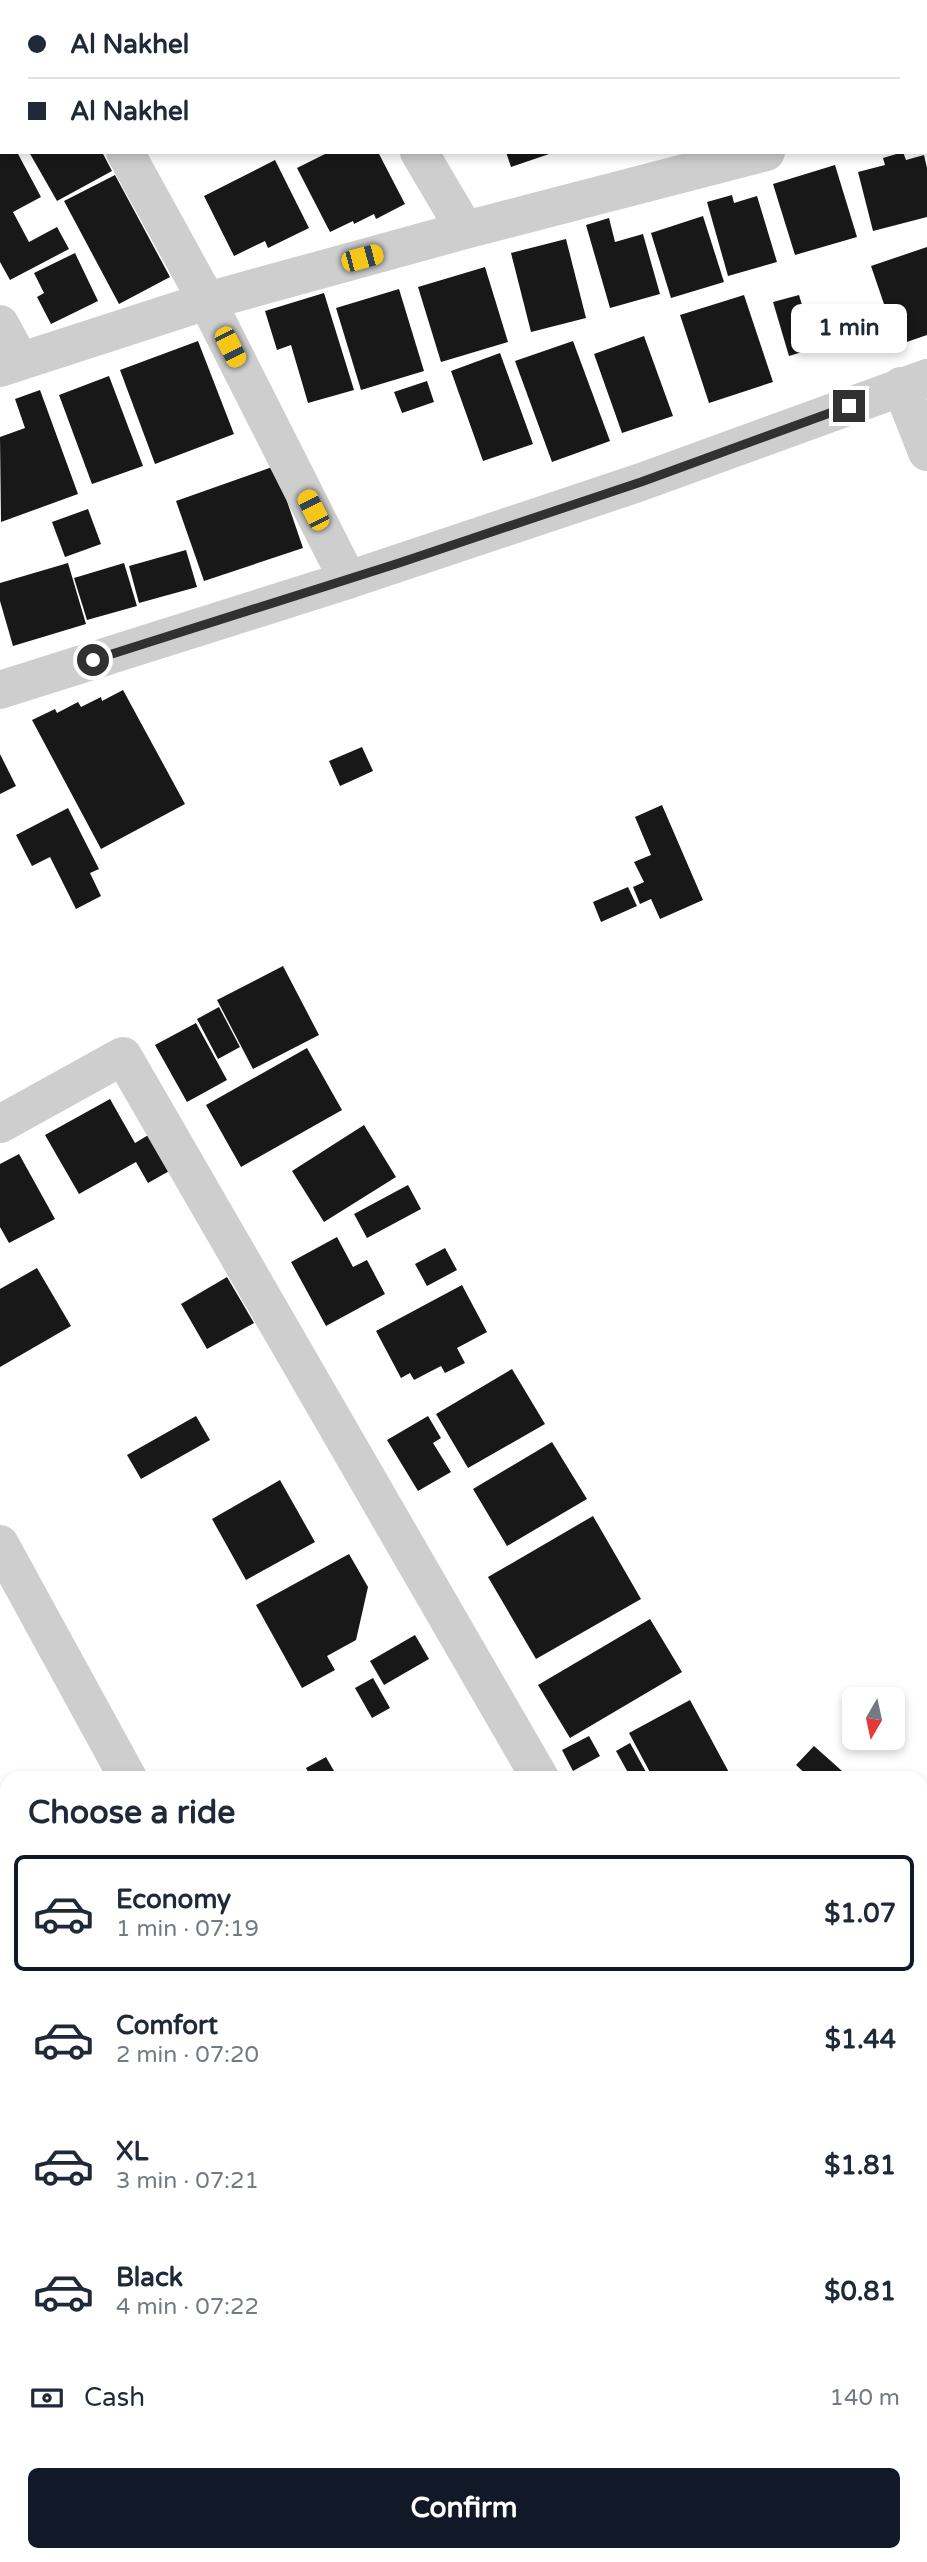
<!DOCTYPE html>
<meta charset="utf-8">
<style>
body{margin:0;font-family:"Varela Round",sans-serif;background:#f2f2f3;color:#1f2937;height:100vh;display:flex;flex-direction:column;font-size:26px;white-space:nowrap}
*{box-sizing:border-box;margin:0}
p{font-size:23px;color:#747a83}
.icon{flex:none;width:38px;height:38px;fill:none;stroke:currentColor;stroke-width:2;stroke-linecap:round;stroke-linejoin:round}
.map{position:relative;flex:1;overflow:hidden}
.sheet{position:absolute;left:0px;top:1771px;width:928px;height:791px;display:flex;flex-direction:column;background:#fff;border-radius:21px 21px 0 0;box-shadow:0 4px 10px #0003}
.sheet>*{flex:none}
.top-card{position:absolute;left:0px;top:0px;width:928px;height:154px;box-shadow:0 4px 10px #0003;display:grid;align-content:center;height:154px;padding:0 28px;background:#fff}
.needle{width:46px;rotate:189deg}
.fabs{position:absolute;left:842px;top:1687px;display:grid;gap:14px}
.fabs a{display:grid;place-items:center;width:63px;height:63px;border-radius:10px;background:#fff;box-shadow:0 4px 10px #0003;font-size:35px}
.end{position:absolute;width:32px;height:32px;margin:-16px;border:9px solid #313131;background:#fff;box-shadow:0 0 0 4px #fff}
.from{border-radius:50%}
.bubble{position:absolute;height:49px;border-radius:10px;background:#fff;box-shadow:0 4px 10px #0003;font-size:23px;font-weight:800;line-height:49px;text-align:center}
.car{position:absolute;width:21px;height:42px;margin:-21px -10px;border-radius:9px;box-shadow:0 0 5px 2px #0007;background:linear-gradient(#f5c518 24%,#345 0 40%,#f5c518 0 76%,#345 0 86%,#f5c518 0)}
.top-card b{display:flex;align-items:center;gap:24px;height:66px;font-size:26px}
.top-card b+b{border-top:2px solid #e0e1e3}
.top-card i{width:18px;height:18px;background:#1f2937}
ul{padding:0;list-style:none}
li{display:flex;align-items:center;gap:21px;height:116px;margin:0 14px 10px;padding:0 14px;border:4px solid transparent;border-radius:10px}
li div{flex:1}
li b{display:block;font-size:26px}
li em{font-style:normal;font-weight:800}
li.current{border-color:#111827}
li>.icon{width:63px;height:63px;stroke-width:1.5}
h2{padding:0 28px;font-size:32px;line-height:84px}
.pay{display:flex;align-items:center;gap:18px;height:77px;padding:0 28px;font-size:26px}
.pay p{margin-inline-start:auto}
.action{display:flex;gap:14px;margin-top:auto;padding:14px 28px}
.action a{flex:1;height:80px;border-radius:10px;background:#111827;color:#fff;font-size:28px;font-weight:800;line-height:80px;text-align:center}
.map>svg:first-child{display:block}
.grass{fill:#e6eddf}
.building{fill:#181818}
.lines{fill:none;stroke-linecap:round;stroke-linejoin:round}
.path{stroke:#cecece;stroke-width:4.5;stroke-dasharray:3.5 3.5;stroke-linecap:butt}
.lane{stroke:#cecece;stroke-width:23}
.street{stroke:#cecece;stroke-width:38}
.route{stroke:#313131;stroke-width:9}
</style>
<div class="map">
<svg width="927" height="2562" viewBox="0 0 927 2562">
<rect width="100%" height="100%" fill="#fff"/>
<!-- grass -->
<path class="grass" d="M587 2555H855L850 2562H604Z"/>
<!-- building -->
<g class="building">
<path d="M0 152H17L41 197 13 212 29 242 57 227 69 249 10 280 0 262Z"/>
<path d="M29 152H102L112 171 57 201Z"/>
<path d="M329 152H378L405 204 376 219 374 214 354 224 353 221 330 232 297 168Z"/>
<path d="M506 152H552V153L511 167Z"/>
<path d="M903 152 906 160 924 155 927 168V217L873 231 858 172 885 165 883 158Z"/>
<path d="M275 160 309 228 268 248 265 241 234 256 204 196Z"/>
<path d="M835 165 857 237 795 255 773 184Z"/>
<path d="M115 175 170 277 119 304 64 201Z"/>
<path d="M732 195 734 203 757 196 777 262 728 276 707 202Z"/>
<path d="M703 216 724 282 671 298 651 233Z"/>
<path d="M609 218 615 242 643 234 660 294 610 308 586 225Z"/>
<path d="M566 239 586 318 531 332 511 253Z"/>
<path d="M927 247V335L898 345 871 266Z"/>
<path d="M75 253 98 301 51 324 37 297 44 293 34 273Z"/>
<path d="M485 267 508 342 441 362 418 287Z"/>
<path d="M399 289 424 371 361 390 336 308Z"/>
<path d="M324 293 354 390 308 403 291 345 277 350 265 311Z"/>
<path d="M744 295 773 382 709 403 680 315Z"/>
<path d="M799 295 815 348 789 356 773 302Z"/>
<path d="M644 336 673 416 622 433 594 354Z"/>
<path d="M198 341 234 434 155 464 120 370Z"/>
<path d="M573 341 610 441 552 462 515 361Z"/>
<path d="M500 353 533 444 483 461 451 371Z"/>
<path d="M109 376 143 466 92 484 59 395Z"/>
<path d="M427 381 434 402 402 413 394 392Z"/>
<path d="M40 390 78 494 1 522 0 437 25 428 15 399Z"/>
<path d="M275 466 303 548 204 581 176 501Z"/>
<path d="M88 509 101 544 65 557 52 522Z"/>
<path d="M186 550 197 587 139 603 129 566Z"/>
<path d="M68 563 86 624 13 646 0 601V583Z"/>
<path d="M124 563 137 606 87 620 74 578Z"/>
<path d="M123 690 185 804 101 849 32 720 55 709 57 713 78 702 81 707 101 697 102 701Z"/>
<path d="M362 747 373 771 340 786 329 761Z"/>
<path d="M0 754 16 786 0 794Z"/>
<path d="M662 805 703 900 660 919 651 899 640 904 633 887 644 882 634 862 651 855 635 817Z"/>
<path d="M68 808 99 869 90 873 101 896 76 909 50 857 32 866 16 835Z"/>
<path d="M628 887 637 906 601 922 593 902Z"/>
<path d="M283 966 319 1035 253 1069 217 1000Z"/>
<path d="M219 1007 240 1047 218 1059 197 1019Z"/>
<path d="M196 1023 227 1080 187 1102 155 1045Z"/>
<path d="M307 1048 342 1110 241 1167 206 1105Z"/>
<path d="M110 1099 135 1143 150 1134 171 1170 148 1183 136 1162 79 1194 45 1135Z"/>
<path d="M364 1125 396 1177 324 1222 292 1171Z"/>
<path d="M19 1154 55 1219 9 1243 0 1227V1164Z"/>
<path d="M408 1185 421 1209 367 1238 354 1214Z"/>
<path d="M337 1237 353 1267 367 1260 385 1294 326 1326 291 1262Z"/>
<path d="M445 1248 457 1270 427 1286 415 1264Z"/>
<path d="M37 1268 71 1326 0 1367V1289Z"/>
<path d="M227 1277 254 1323 207 1349 181 1304Z"/>
<path d="M462 1285 487 1332 457 1348 465 1363 445 1373 441 1366 414 1380 410 1373 401 1378 376 1331Z"/>
<path d="M512 1369 545 1424 468 1468 436 1414Z"/>
<path d="M196 1416 210 1440 141 1479 127 1455Z"/>
<path d="M428 1416 441 1438 433 1443 451 1472 418 1491 387 1440Z"/>
<path d="M552 1442 587 1499 507 1546 473 1489Z"/>
<path d="M280 1480 315 1542 246 1580 212 1519Z"/>
<path d="M593 1516 641 1599 536 1659 488 1577Z"/>
<path d="M349 1554 368 1587 356 1640 327 1656 335 1670 302 1688 256 1605Z"/>
<path d="M650 1619 682 1672 570 1738 538 1685Z"/>
<path d="M415 1635 429 1659 384 1685 370 1661Z"/>
<path d="M373 1678 390 1708 372 1718 355 1688Z"/>
<path d="M690 1700 732 1778H653L629 1733Z"/>
<path d="M589 1736 600 1756 573 1771 562 1750Z"/>
<path d="M630 1743 646 1772 636 1778H631L616 1751Z"/>
<path d="M814 1746 842 1771 836 1778H810L796 1765Z"/>
<path d="M326 1757 338 1778H311L306 1768Z"/>
<path d="M84 2555H197L188 2562H75Z"/>
</g>
<g class="lines">
<!-- path -->
<path class="path" d="M920 2308 927 2311"/>
<!-- lane -->
<path class="lane" d="M0 2141 7 2139"/>
<!-- street -->
<g class="street">
<path d="M42 0V2"/>
<path d="M327 0 328 2"/>
<path d="M703 0 704 2"/>
<path d="M926 111H927"/>
<path d="M125 152 207 301 348 580"/>
<path d="M419 152 465 230"/>
<path d="M0 324 20 361"/>
<path d="M0 368 207 301 465 230 766 152"/>
<path d="M901 386 927 452"/>
<path d="M0 690 348 580 641 482 927 378"/>
<path d="M0 1124 123 1056 540 1778"/>
<path d="M0 1544 128 1778"/>
<path d="M920 1815 927 1811"/>
<path d="M0 2252 7 2258"/>
<path d="M345 2555 363 2562"/>
<path d="M294 2562 303 2555"/>
</g>
</g>
<g class="lines">
<!-- route -->
<path class="route" d="M93 660 399 563 641 482 849 406"/>
</g>
</svg>
<div class="fabs">
<a><svg class="needle" viewBox="-14 -14 28 28"><path d="M0-13l5 13h-10z" fill="#e53935"/><path d="M0 13l5-13h-10z" fill="#747a83"/></svg></a>
</div>
<i class="end from" style="left:93px;top:660px"></i>
<i class="end" style="left:849px;top:406px"></i>
<div class="bubble" style="left:791px;top:304px;width:116px">1 min</div>
<i class="car" style="left:362px;top:258px;rotate:75deg"></i>
<i class="car" style="left:230px;top:347px;rotate:153deg"></i>
<i class="car" style="left:313px;top:510px;rotate:333deg"></i>
<div class="top-card">
<b><i class="from"></i>Al Nakhel</b>
<b><i></i>Al Nakhel</b>
</div>
<section class="sheet">
<h2>Choose a ride</h2>
<ul>
<li class="current"><svg class="icon" aria-label="car" viewBox="0 0 24 24"><path d="M5 17H2v-5l4-1 3-4h7l3 4 3 1v5h-3M9 17h6M6 11h13"/><circle cx="7" cy="17" r="2"/><circle cx="17" cy="17" r="2"/></svg><div><b>Economy</b><p>1 min · 07:19</p></div><em>$1.07</em></li>
<li><svg class="icon" aria-label="car" viewBox="0 0 24 24"><path d="M5 17H2v-5l4-1 3-4h7l3 4 3 1v5h-3M9 17h6M6 11h13"/><circle cx="7" cy="17" r="2"/><circle cx="17" cy="17" r="2"/></svg><div><b>Comfort</b><p>2 min · 07:20</p></div><em>$1.44</em></li>
<li><svg class="icon" aria-label="car" viewBox="0 0 24 24"><path d="M5 17H2v-5l4-1 3-4h7l3 4 3 1v5h-3M9 17h6M6 11h13"/><circle cx="7" cy="17" r="2"/><circle cx="17" cy="17" r="2"/></svg><div><b>XL</b><p>3 min · 07:21</p></div><em>$1.81</em></li>
<li><svg class="icon" aria-label="car" viewBox="0 0 24 24"><path d="M5 17H2v-5l4-1 3-4h7l3 4 3 1v5h-3M9 17h6M6 11h13"/><circle cx="7" cy="17" r="2"/><circle cx="17" cy="17" r="2"/></svg><div><b>Black</b><p>4 min · 07:22</p></div><em>$0.81</em></li>
</ul>
<div class="pay"><svg class="icon" aria-label="cash" viewBox="0 0 24 24"><path d="M3 7h18v10H3z"/><circle cx="12" cy="12" r="2"/></svg>Cash<p>140 m</p></div>
<div class="action"><a>Confirm</a></div>
</section>
</div>
